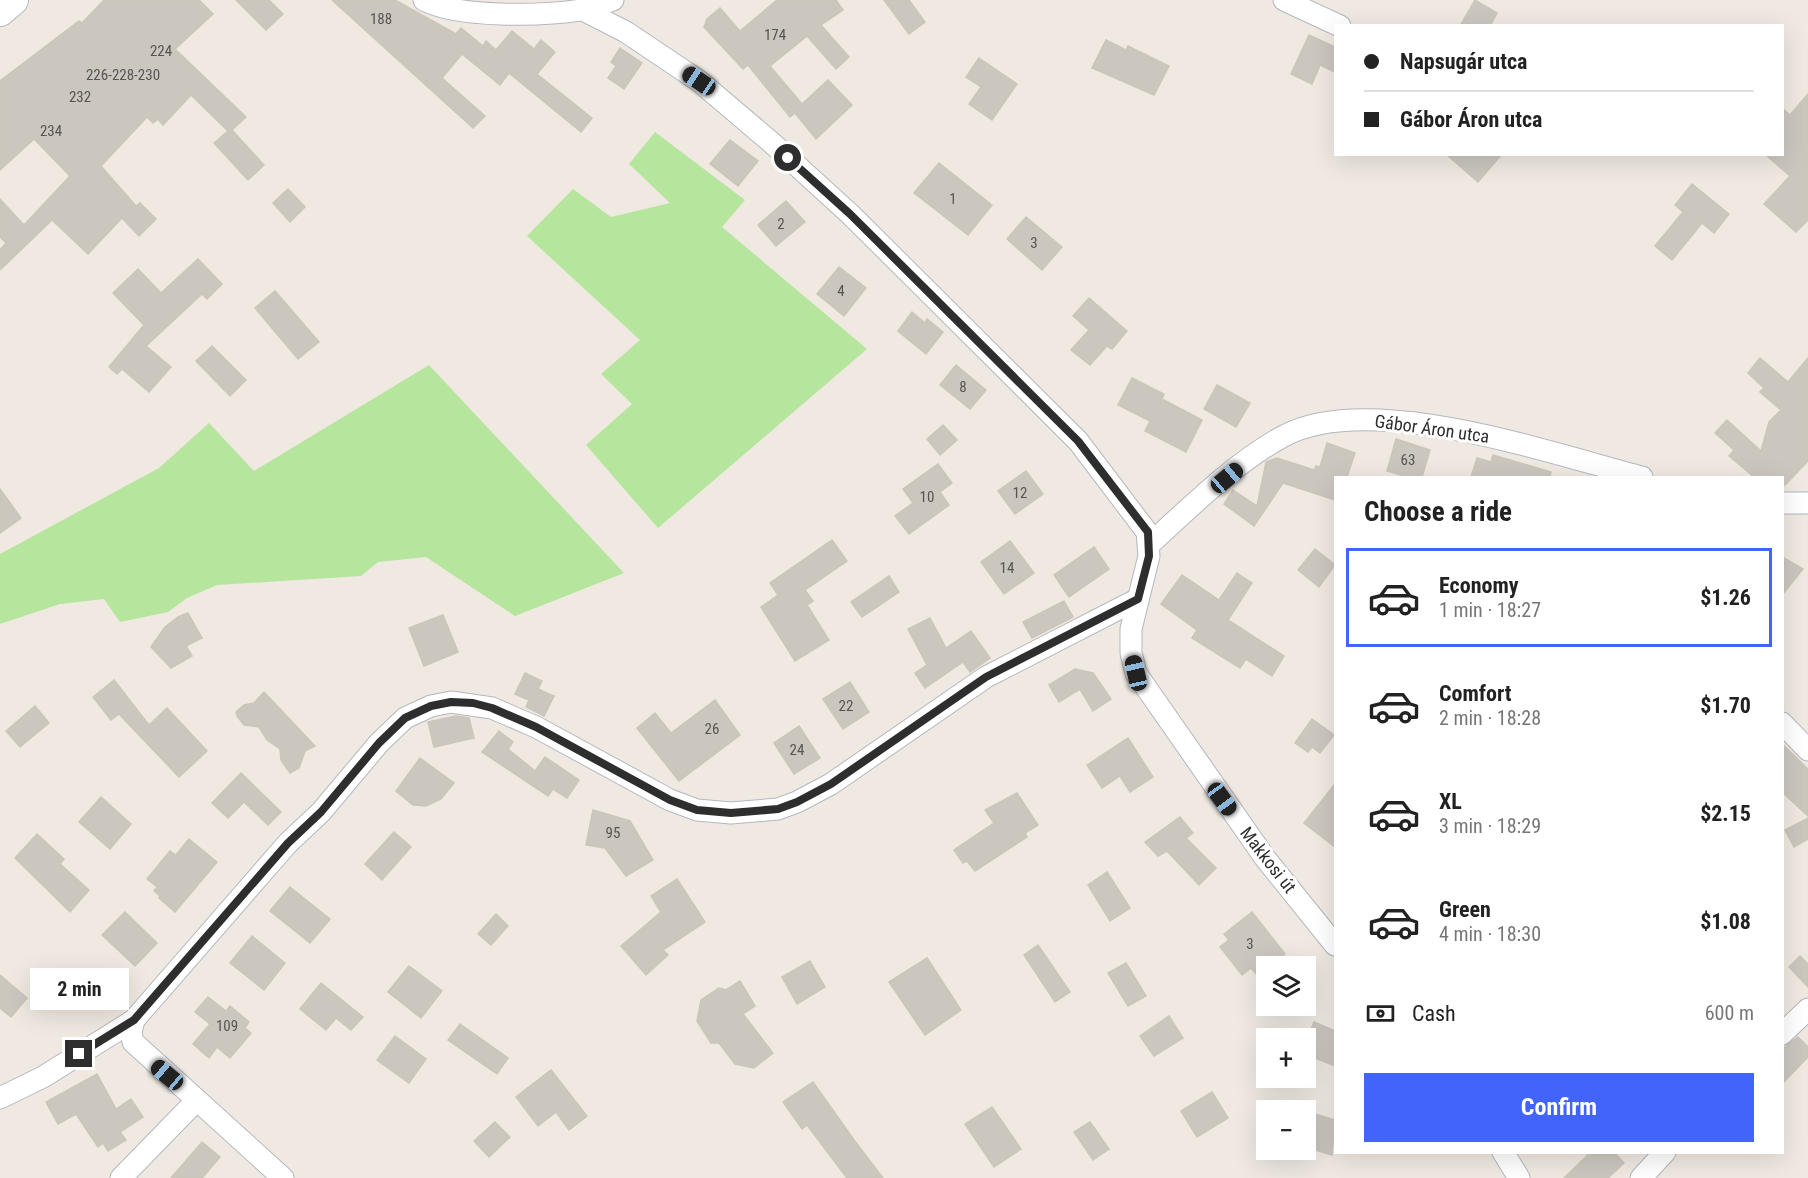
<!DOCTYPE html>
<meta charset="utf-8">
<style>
body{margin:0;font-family:"Roboto Condensed",sans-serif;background:#f6f6f6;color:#222;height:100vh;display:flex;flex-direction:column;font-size:22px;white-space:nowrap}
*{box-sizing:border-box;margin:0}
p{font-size:20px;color:#767676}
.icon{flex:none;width:33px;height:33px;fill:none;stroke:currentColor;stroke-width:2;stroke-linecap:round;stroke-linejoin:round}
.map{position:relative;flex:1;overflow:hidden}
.panel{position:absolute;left:1334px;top:476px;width:450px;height:678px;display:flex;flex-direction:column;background:#fff;border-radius:0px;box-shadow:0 6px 24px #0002}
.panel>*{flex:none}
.banner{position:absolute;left:1334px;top:24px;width:450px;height:132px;border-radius:0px;box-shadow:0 6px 24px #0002;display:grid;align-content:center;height:132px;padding:0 30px;background:#fff}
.tools{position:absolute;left:1256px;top:956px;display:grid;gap:12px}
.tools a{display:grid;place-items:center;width:60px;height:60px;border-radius:0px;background:#fff;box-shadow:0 6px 24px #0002;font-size:30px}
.end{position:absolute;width:27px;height:27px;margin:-14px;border:8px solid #2e2e2e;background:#fff;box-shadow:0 0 0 3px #fff}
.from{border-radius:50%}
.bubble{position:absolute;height:42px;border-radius:0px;background:#fff;box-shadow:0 6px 24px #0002;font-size:20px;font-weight:700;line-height:42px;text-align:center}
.car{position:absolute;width:18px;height:36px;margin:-18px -9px;border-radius:8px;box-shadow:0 0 4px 2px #0007;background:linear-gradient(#222 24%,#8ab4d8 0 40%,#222 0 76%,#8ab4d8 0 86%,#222 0)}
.banner b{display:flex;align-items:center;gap:21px;height:57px;font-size:22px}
.banner b+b{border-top:2px solid #e0e0e0}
.banner i{width:15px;height:15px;background:#222}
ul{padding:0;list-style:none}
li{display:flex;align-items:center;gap:18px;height:99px;margin:0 12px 9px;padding:0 18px;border:3px solid transparent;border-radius:0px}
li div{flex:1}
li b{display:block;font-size:22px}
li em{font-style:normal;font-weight:700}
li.selected{border-color:#4264fb}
li>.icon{width:54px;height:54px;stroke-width:1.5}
h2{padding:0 30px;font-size:27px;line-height:72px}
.pay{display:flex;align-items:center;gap:15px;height:66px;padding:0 30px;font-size:22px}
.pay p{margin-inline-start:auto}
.primary-button{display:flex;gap:12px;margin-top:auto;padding:12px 30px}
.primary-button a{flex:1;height:69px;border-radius:0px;background:#4264fb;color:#fff;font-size:24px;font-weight:700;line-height:69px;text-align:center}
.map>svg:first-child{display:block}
.green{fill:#b6e59e}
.building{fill:#cbc7bf;stroke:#cbc5ba;stroke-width:1.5}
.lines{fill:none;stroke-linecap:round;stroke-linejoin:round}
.street-casing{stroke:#b4b7c1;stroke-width:23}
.secondary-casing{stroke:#b4b7c1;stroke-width:32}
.street{stroke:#fff;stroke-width:21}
.secondary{stroke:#fff;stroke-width:30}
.route{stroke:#2e2e2e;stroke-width:8}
.labels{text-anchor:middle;stroke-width:6;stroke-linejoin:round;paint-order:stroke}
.number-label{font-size:15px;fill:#555452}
.street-label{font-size:18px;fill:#2e2e2e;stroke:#fff}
</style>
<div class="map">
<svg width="1808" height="1178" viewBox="0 0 1808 1178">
<rect width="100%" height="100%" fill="#efe9e1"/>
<!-- green -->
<g class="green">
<path d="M655 132 745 200 722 227 867 349 658 528 586 445 632 404 601 374 640 340 527 236 573 189 611 217 670 203 629 164Z"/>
<path d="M429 365 624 573 515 616 426 557 378 562 361 576 217 585 187 598 168 612 120 622 104 599 60 604 0 624V554L159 468 209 423 254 471Z"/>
</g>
<!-- building -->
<g class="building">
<path d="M104 0H199L213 14 175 49 246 117 232 130 264 165 248 180 214 143 228 131 191 95 163 125 158 119 153 123 147 117 101 166 136 206 140 203 156 219 139 236 122 218 88 254 52 220 1 269 0 250 6 243 0 237V199L24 225 70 176 34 139 0 170V81L79 21 82 23Z"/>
<path d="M236 0H269L283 14 266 30Z"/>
<path d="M332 0H395L456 34 461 28 483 46 486 41 496 50 512 31 534 49 541 40 555 52 537 74 592 118 581 132 509 73 500 85 462 54 442 78 485 116 473 128Z"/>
<path d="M777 0H836L843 10 821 25 849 57 836 69 807 36 770 66 802 104 828 80 852 105 816 139 795 113 790 117 748 65 743 69 704 27 707 19 720 8 740 31Z"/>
<path d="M884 0H909L925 22 909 34Z"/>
<path d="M1475 0 1497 13 1490 26H1460Z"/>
<path d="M1309 35 1335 47V72L1320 65 1312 84 1291 74Z"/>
<path d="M1106 40 1126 50 1128 46 1169 66 1154 95 1092 68Z"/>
<path d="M620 48 642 63 624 89 608 78 616 66 611 62Z"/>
<path d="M979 58 1017 84 992 120 969 104 981 87 966 77Z"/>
<path d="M1808 94V220L1796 232 1764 204 1790 176 1765 154H1782V108L1790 115Z"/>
<path d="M730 140 758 161 738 186 710 164Z"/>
<path d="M1446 154H1502L1478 182Z"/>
<path d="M939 163 992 205 968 235 914 193Z"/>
<path d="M1692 184 1729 214 1714 233 1702 223 1672 260 1655 246 1683 212 1675 205Z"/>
<path d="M288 189 305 207 290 222 273 203Z"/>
<path d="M786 201 805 222 776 246 758 225Z"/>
<path d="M1026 217 1062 247 1042 270 1007 239Z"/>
<path d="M198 259 222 284 207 299 202 294 146 346 171 367 149 392 122 369 117 374 109 367 144 325 113 293 138 269 161 293Z"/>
<path d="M839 267 866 288 844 316 817 294Z"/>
<path d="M275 291 319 342 298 359 255 308Z"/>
<path d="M1089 298 1127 331 1112 349 1107 346 1090 365 1071 350 1089 330 1073 316Z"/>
<path d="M912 312 925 323 927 319 943 332 926 354 898 331Z"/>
<path d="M212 346 246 380 230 396 196 361Z"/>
<path d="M1760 358 1788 382 1808 358V461L1785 485 1782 477H1754L1729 456 1734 450 1715 433 1727 420 1761 451 1769 422 1781 410 1760 392 1764 388 1748 373Z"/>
<path d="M956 365 986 390 970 409 940 385Z"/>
<path d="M1132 378 1164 394 1162 399 1202 420 1186 452 1145 431 1150 421 1118 405Z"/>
<path d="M1217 385 1250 403 1236 427 1204 409Z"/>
<path d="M943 425 957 440 940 455 927 439Z"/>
<path d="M1396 439 1430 450 1422 477H1407L1387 471Z"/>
<path d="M1327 443 1355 453 1347 477H1335V500L1283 483 1254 526 1224 504 1233 490 1257 506 1266 462 1277 458 1314 470 1316 466 1320 467Z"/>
<path d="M1493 455 1551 472 1550 477H1471L1477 458 1491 462Z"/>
<path d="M938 464 952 483 940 492 949 505 909 534 895 516 913 503 903 489Z"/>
<path d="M1026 471 1043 494 1015 514 998 491Z"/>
<path d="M0 489 21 518 0 533Z"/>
<path d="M832 540 847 561 805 590 813 601 807 605 829 640 795 661 761 607 778 595 770 583Z"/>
<path d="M1010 541 1034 573 1004 594 981 562Z"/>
<path d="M1094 547 1109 569 1069 597 1054 575Z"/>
<path d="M1315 549 1335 565 1319 587 1298 570Z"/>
<path d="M1782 557 1803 569 1782 595Z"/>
<path d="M1237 573 1252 583 1228 620 1284 656 1272 676 1246 659 1240 668 1192 638 1197 630 1161 604 1182 575 1219 600Z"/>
<path d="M889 576 899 592 862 617 851 602Z"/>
<path d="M1064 601 1073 617 1032 638 1023 622Z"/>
<path d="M188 613 202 638 186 646 192 656 171 668 151 647 165 627 178 617Z"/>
<path d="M443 615 458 652 424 666 409 628Z"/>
<path d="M930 618 946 648 971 631 990 658 970 672 963 662 925 688 915 673 927 665 908 629Z"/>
<path d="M1075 669 1093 673 1111 699 1093 711 1080 689 1059 702 1049 685Z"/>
<path d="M525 673 542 681 538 689 554 696 544 716 526 707 529 700 515 694Z"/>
<path d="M114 680 149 725 167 708 207 751 179 777 119 714 111 720 93 697Z"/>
<path d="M850 682 869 712 843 729 823 699Z"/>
<path d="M264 692 315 746 305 751 299 768 290 773 281 760 280 749 267 740 259 727 244 725 237 716 236 712 244 705 254 703Z"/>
<path d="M715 700 740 735 679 781 637 728 655 713 671 733Z"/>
<path d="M35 706 49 723 20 747 6 731Z"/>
<path d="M456 716 469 718 474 738 434 747 428 722Z"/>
<path d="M1312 719 1334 735 1320 753 1312 747 1308 752 1295 743Z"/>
<path d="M799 726 820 758 794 774 774 743Z"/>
<path d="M499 731 513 742 508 749 535 771 545 757 579 780 567 798 553 789 548 796 482 752Z"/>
<path d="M1128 738 1153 777 1130 792 1120 776 1102 788 1087 765Z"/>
<path d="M1782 744 1808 769V816L1782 792Z"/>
<path d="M420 758 454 783 441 799 426 806 413 805 396 791Z"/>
<path d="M241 773 281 812 268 825 244 802 228 818 212 803Z"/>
<path d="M1335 784V847L1304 823Z"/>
<path d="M1017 793 1038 825 1025 833 1027 837 975 871 967 861 963 863 954 850 994 823 985 810Z"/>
<path d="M101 797 131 824 110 849 79 822Z"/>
<path d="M593 810 630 821 653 860 626 876 605 848 586 845Z"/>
<path d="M1180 817 1193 833 1186 838 1216 868 1199 885 1167 851 1158 856 1145 842Z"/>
<path d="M1808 818V839L1794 847 1785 830Z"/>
<path d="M394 832 411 847 382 880 365 864Z"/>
<path d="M37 834 64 859 60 864 89 890 70 912 15 858Z"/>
<path d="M189 839 217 862 175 912 159 898 160 896 154 891 157 887 147 879 170 851 176 855Z"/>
<path d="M1107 872 1130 908 1110 921 1088 885Z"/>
<path d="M677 879 705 922 663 950 668 955 646 975 621 946 661 912 651 896Z"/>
<path d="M290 887 330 919 310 943 270 911Z"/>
<path d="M125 912 157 943 135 966 102 935Z"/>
<path d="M1252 912 1285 954 1270 966H1266L1258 976 1251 968 1242 975 1220 947 1229 940 1224 934Z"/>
<path d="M496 914 508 926 491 945 478 934Z"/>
<path d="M252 936 285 963 264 990 230 963Z"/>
<path d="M1038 945 1070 992 1055 1002 1024 955Z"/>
<path d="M1800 956 1808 964V987L1789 967Z"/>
<path d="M927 958 961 1010 925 1035 889 982Z"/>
<path d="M810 961 825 987 797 1004 782 977Z"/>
<path d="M1126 963 1146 996 1128 1006 1108 973Z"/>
<path d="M409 966 442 991 421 1018 388 992Z"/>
<path d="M0 975 27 998 11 1017 0 1008Z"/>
<path d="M740 981 755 1006 743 1014 773 1053 754 1068 735 1064 719 1043H711L697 1021 701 1000 719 988 726 990Z"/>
<path d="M321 983 363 1017 351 1030 336 1018 326 1030 300 1009Z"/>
<path d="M208 997 226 1011 230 1006 249 1022 245 1028 251 1033 230 1058 217 1047 209 1058 193 1044 210 1024 195 1012Z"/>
<path d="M1169 1016 1183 1038 1154 1056 1140 1036Z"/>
<path d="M1314 1022 1335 1031V1066L1305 1054V1045Z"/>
<path d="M460 1024 508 1058 497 1074 448 1040Z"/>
<path d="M395 1036 426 1059 409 1083 377 1060Z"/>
<path d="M1798 1037 1808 1047V1057L1782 1084V1049Z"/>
<path d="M551 1070 587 1116 569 1130 556 1112 538 1126 516 1097Z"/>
<path d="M97 1074 116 1109 131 1099 143 1117 120 1132 126 1140 108 1151 103 1143 98 1147 76 1114 58 1124 46 1102Z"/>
<path d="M813 1082 854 1140 883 1178H847L807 1125 802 1129 783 1102Z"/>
<path d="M1212 1092 1228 1118 1197 1137 1181 1111Z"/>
<path d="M992 1107 1021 1149 994 1167 965 1124Z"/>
<path d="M1305 1111 1335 1120 1332 1155 1305 1147Z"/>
<path d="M495 1122 510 1137 489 1157 474 1141Z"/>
<path d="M1090 1122 1109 1149 1093 1160 1074 1132Z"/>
<path d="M202 1142 220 1157 202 1178H171Z"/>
<path d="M1591 1152H1614L1624 1163 1608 1178H1564Z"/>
</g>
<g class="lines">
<defs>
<g id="street">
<path d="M424 0C457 18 544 16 581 10 592 8 603 3 613 0"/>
<path d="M1284 0 1340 26"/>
<path d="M583 10 626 32 699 81 772 143 850 214 1078 441 1147 532 1149 556 1131 629V653L1136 673 1265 858 1335 945"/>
<path d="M1782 503H1808"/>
<path d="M1150 544C1188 509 1238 460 1284 436 1370 390 1552 454 1642 477"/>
<path d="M1782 723 1808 750"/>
<path d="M134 1020 131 1032 133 1042 283 1178"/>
<path d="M1782 1034 1808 1009"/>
<path d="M0 1098 43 1077 134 1020 288 843 321 812 379 743 405 718 431 706 451 702 492 708 536 727 670 800 697 810 731 813 778 809 797 802 831 784 986 677 1138 599"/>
<path d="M1503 1152 1519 1178"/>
<path d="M121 1178 197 1100"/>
<path d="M1641 1178 1665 1152"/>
</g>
<path id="secondary" d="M0 11 13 0"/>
</defs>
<!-- street casing -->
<use href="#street" class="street-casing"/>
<!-- secondary casing -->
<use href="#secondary" class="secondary-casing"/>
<!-- street -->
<use href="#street" class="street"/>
<!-- secondary -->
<use href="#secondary" class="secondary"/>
</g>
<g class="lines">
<!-- route -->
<path class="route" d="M79 1054 134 1020 288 843 321 812 379 743 405 718 431 706 451 702 473 703 492 708 536 727 670 800 697 810 731 813 778 809 797 802 831 784 986 677 1138 599 1149 556 1148 532 1078 441 850 214 788 158"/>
</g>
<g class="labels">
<!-- number labels -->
<g class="number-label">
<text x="381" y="24">188</text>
<text x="775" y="40">174</text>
<text x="161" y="56">224</text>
<text x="123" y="80">226-228-230</text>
<text x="80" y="102">232</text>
<text x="51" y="136">234</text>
<text x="953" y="204">1</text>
<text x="781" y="229">2</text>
<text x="1034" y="248">3</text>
<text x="841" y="296">4</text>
<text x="963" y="392">8</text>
<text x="1408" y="465">63</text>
<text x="1020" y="498">12</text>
<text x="927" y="502">10</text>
<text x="1007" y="573">14</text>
<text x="846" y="711">22</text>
<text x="712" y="734">26</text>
<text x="797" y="755">24</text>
<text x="613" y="838">95</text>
<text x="1250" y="949">3</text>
<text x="227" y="1031">109</text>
</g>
<!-- street labels -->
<g class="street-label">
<text transform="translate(1432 429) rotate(8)" y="6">Gábor Áron utca</text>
<text transform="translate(1268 860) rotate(52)" y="6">Makkosi út</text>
</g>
</g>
</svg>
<div class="tools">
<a><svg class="icon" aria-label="layers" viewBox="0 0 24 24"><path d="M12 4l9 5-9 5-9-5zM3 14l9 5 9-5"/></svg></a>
<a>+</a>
<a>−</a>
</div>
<i class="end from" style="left:788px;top:158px"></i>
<i class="end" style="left:79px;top:1054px"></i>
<div class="bubble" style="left:30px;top:968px;width:99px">2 min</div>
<i class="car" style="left:699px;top:81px;rotate:304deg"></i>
<i class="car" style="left:1227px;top:478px;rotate:50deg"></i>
<i class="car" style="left:1136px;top:673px;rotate:347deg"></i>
<i class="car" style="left:1222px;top:799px;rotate:144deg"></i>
<i class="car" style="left:167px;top:1075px;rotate:310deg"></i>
<div class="banner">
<b><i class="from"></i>Napsugár utca</b>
<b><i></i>Gábor Áron utca</b>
</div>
<section class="panel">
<h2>Choose a ride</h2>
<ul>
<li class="selected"><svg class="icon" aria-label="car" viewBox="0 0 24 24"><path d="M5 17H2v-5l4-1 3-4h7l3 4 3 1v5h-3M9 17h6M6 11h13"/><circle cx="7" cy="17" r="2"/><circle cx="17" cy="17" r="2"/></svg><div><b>Economy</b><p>1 min · 18:27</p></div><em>$1.26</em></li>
<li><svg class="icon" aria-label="car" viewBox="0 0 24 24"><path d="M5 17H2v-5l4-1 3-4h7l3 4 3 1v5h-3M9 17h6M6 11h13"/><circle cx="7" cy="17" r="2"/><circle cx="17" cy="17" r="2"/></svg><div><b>Comfort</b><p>2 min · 18:28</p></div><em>$1.70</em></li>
<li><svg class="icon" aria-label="car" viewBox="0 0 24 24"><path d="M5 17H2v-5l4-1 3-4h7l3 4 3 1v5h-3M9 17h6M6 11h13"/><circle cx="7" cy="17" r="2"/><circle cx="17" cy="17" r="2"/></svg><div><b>XL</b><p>3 min · 18:29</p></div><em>$2.15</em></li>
<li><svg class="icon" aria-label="car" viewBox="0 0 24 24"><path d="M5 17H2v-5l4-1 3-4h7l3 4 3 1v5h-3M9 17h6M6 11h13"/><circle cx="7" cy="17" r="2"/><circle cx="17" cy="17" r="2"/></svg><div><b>Green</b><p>4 min · 18:30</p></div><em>$1.08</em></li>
</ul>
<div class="pay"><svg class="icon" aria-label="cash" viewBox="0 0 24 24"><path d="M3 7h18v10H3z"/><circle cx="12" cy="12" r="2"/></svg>Cash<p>600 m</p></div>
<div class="primary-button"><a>Confirm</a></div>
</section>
</div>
